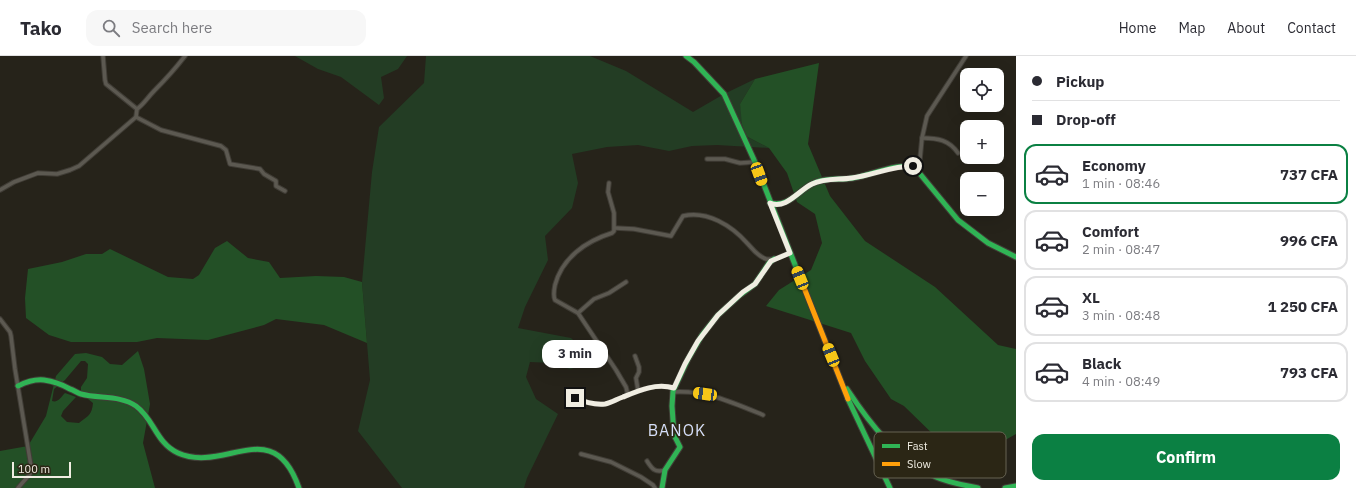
<!DOCTYPE html>
<meta charset="utf-8">
<style>
body{margin:0;font-family:"IBM Plex Sans",sans-serif;background:#f7f7f7;color:#2b2b33;height:100vh;display:flex;flex-direction:column;font-size:15px;white-space:nowrap}
*{box-sizing:border-box;margin:0}
p{font-size:13px;color:#7c7c81}
.icon{flex:none;width:22px;height:22px;fill:none;stroke:currentColor;stroke-width:2;stroke-linecap:round;stroke-linejoin:round}
.map{position:relative;flex:1;overflow:hidden}
.details{display:flex;flex-direction:column;background:#fff;width:340px}
.details>*{flex:none}
.hud{display:grid;align-content:center;height:88px;padding:0 16px;background:#fff}
.controls{position:absolute;left:960px;top:12px;display:grid;gap:8px}
.controls a{display:grid;place-items:center;width:44px;height:44px;border-radius:8px;background:#fff;box-shadow:0 4px 16px #0002;font-size:20px}
.scale{position:absolute;left:12px;bottom:10px;width:59px;box-sizing:border-box;padding-left:4px;border:2px solid #f0ede2;border-top:0;font-size:11px;line-height:14px;white-space:nowrap;color:#f0ede2;-webkit-text-stroke:3px #2b2615;paint-order:stroke}
.end{position:absolute;width:18px;height:18px;margin:-9px;border:5px solid #f0ede2;background:#111;box-shadow:0 0 0 2px #111}
.from{border-radius:50%}
.bubble{position:absolute;height:28px;border-radius:12px;background:#fff;box-shadow:0 4px 16px #0002;font-size:13px;font-weight:700;line-height:28px;text-align:center}
.car{position:absolute;width:12px;height:24px;margin:-12px -6px;border-radius:5px;box-shadow:0 0 3px 1px #0007;background:linear-gradient(#f5c518 24%,#345 0 40%,#f5c518 0 76%,#345 0 86%,#f5c518 0)}
.hud b{display:flex;align-items:center;gap:14px;height:38px;font-size:15px}
.hud b+b{border-top:1px solid #e1e1e2}
.hud i{width:10px;height:10px;background:#2b2b33}
ul{padding:0;list-style:none}
li{display:flex;align-items:center;gap:12px;height:60px;margin:0 8px 6px;padding:0 8px;border:2px solid #e1e1e2;border-radius:12px}
li div{flex:1}
li b{display:block;font-size:15px}
li em{font-style:normal;font-weight:700}
li.active{border-color:#0b8043}
li>.icon{width:36px;height:36px;stroke-width:1.5}
.action{display:flex;gap:8px;margin-top:auto;padding:8px 16px}
.action a{flex:1;height:46px;border-radius:12px;background:#0b8043;color:#fff;font-size:16px;font-weight:700;line-height:46px;text-align:center}
header{display:flex;align-items:center;gap:24px;box-sizing:border-box;height:56px;padding:0 20px;background:#fff;border-bottom:1px solid #e1e1e2}
header strong{font-size:19px}
nav{display:flex;gap:22px;margin-inline-start:auto;font-size:14px}
.search{width:280px;height:36px;background:#f7f7f7;display:flex;align-items:center;gap:10px;box-sizing:border-box;padding:0 14px;border-radius:12px;color:#7c7c81;font-size:15px}
main{display:flex;flex:1;min-height:0}
.map>svg:first-child{display:block}
.green{fill:#233d24}
.forest{fill:#235026;fill-rule:evenodd}
.lines{fill:none;stroke-linecap:round;stroke-linejoin:round}
.street-casing{stroke:#403d36;stroke-width:5.5}
.fast-casing{stroke:#403d36;stroke-width:7}
.slow-casing{stroke:#403d36;stroke-width:7}
.street{stroke:#5c5951;stroke-width:3.5}
.fast{stroke:#30b455;stroke-width:5}
.slow{stroke:#ff9f0a;stroke-width:5}
.route{stroke:#f0ede2;stroke-width:5}
.labels{text-anchor:middle;stroke-width:3.5;stroke-linejoin:round;paint-order:stroke}
.quarter-label{font-size:16px;letter-spacing:1px;fill:#d5defa;stroke:#2b2615}
.key{fill:#2b2615;stroke:#666252;stroke-width:1}
.key-label{font-size:11px;fill:#f0ede2}
</style>
<header>
<strong>Tako</strong>
<div class="search"><svg class="icon" aria-label="search" viewBox="0 0 24 24"><circle cx="10" cy="10" r="6"/><path d="M15 15l6 6"/></svg>Search here</div>
<nav><a>Home</a><a>Map</a><a>About</a><a>Contact</a></nav>
</header>
<main>
<div class="map">
<svg width="1016" height="432" viewBox="0 0 1016 432">
<rect width="100%" height="100%" fill="#26231a"/>
<!-- green -->
<g class="green">
<path d="M295 0H407L398 13 381 21 384 42 379 49 341 21 318 13Z"/>
<path d="M426 0H590L626 15 693 56 724 38 755 23 740 48 746 80 769 92 717 89 692 90 669 95 638 89 607 91 572 98 578 127 572 152 545 180 548 204 525 251 518 272 571 282 589 299 585 309 570 313 552 307 530 306 526 321 536 343 558 358 527 422 524 432H402L358 375 370 324 362 226 372 116 379 71 424 27Z"/>
</g>
<!-- forest -->
<g class="forest">
<path d="M819 7 808 88 830 140 865 185 935 231 998 289 1016 293V378L1007 383 972 392 941 386 904 350 891 343 865 305 851 277 766 250 779 234 811 214 822 187 815 158 797 146 787 117 769 92 746 80 742 68 740 48 755 23Z"/>
<path d="M227 185 248 202 269 206 280 222 316 220 344 221 362 226 367 287 324 269 276 263 264 269 208 284 157 282 137 286H71L49 279 26 262 25 242 28 213 62 206 86 198H102L110 193 168 221 193 223 199 219 215 192Z"/>
<path d="M138 295 144 313 150 348 143 387 155 432H0V395L28 390 46 360 56 320 75 298 86 297 102 301 110 308 122 309ZM81 305H85L88 308 87 322 81 331V335L83 339 93 347C92 359 88 360 79 367L67 366 61 360 63 355 76 341 65 337C61 341 58 347 52 345L54 333 65 324Z"/>
</g>
<g class="lines">
<defs>
<g id="street">
<path d="M103 0 105 24 106 28 137 53"/>
<path d="M136 61 161 74 221 90 226 94 230 108 260 113 264 118 276 125V130L285 135"/>
<path d="M922 82C938 82 949 84 958 97"/>
<path d="M707 103H725L740 107 755 106"/>
<path d="M913 111 920 103 922 82 927 60 966 0"/>
<path d="M609 127 608 136 614 157V175L612 177C586 185 562 202 555 229 554 234 553 240 555 244L578 257 616 314 626 331 628 339"/>
<path d="M0 134 14 126 38 117 57 118 70 114 79 110 136 61 137 53C144 48 148 41 154 35 165 24 175 13 185 0"/>
<path d="M615 172 634 173 671 180 683 160C707 154 732 170 747 187 753 193 757 200 766 203 774 205 782 200 789 197"/>
<path d="M578 257 594 243 609 237 626 226"/>
<path d="M0 263 10 276 11 280 15 313 31 410 30 418 18 432"/>
<path d="M635 300 639 311V316L636 322 638 334"/>
<path d="M673 336C706 334 734 347 763 359"/>
<path d="M575 341C584 346 594 349 605 348 611 347 617 343 623 341 640 334 656 327 674 332"/>
<path d="M581 398 611 406 641 421 653 429 655 432"/>
<path d="M647 405C652 413 655 417 665 414"/>
</g>
<g id="fast">
<path d="M686 0 694 6 724 38 755 106 799 219"/>
<path d="M770 147C790 152 799 133 816 126 828 122 841 124 853 122 869 120 903 104 916 113L958 164 988 187 1016 201"/>
<path d="M18 330C26 326 35 323 44 324 52 325 63 329 70 333 74 334 77 337 81 338 99 343 120 339 136 350 154 363 156 387 178 397 225 418 273 357 299 432"/>
<path d="M847 333C870 368 897 403 936 421 950 427 964 429 978 432"/>
<path d="M848 343 890 432"/>
<path d="M662 432 665 414 680 391 674 379 672 350 673 335 688 303 702 279 718 259 740 239 755 228 769 207 774 203"/>
<path d="M1005 432 1016 430"/>
</g>
<path id="slow" d="M799 219 848 343"/>
</defs>
<!-- street casing -->
<use href="#street" class="street-casing"/>
<!-- fast casing -->
<use href="#fast" class="fast-casing"/>
<!-- slow casing -->
<use href="#slow" class="slow-casing"/>
<!-- street -->
<use href="#street" class="street"/>
<!-- fast -->
<use href="#fast" class="fast"/>
<!-- slow -->
<use href="#slow" class="slow"/>
</g>
<g class="lines">
<!-- route -->
<path class="route" d="M575 342C584 346 594 349 605 348 611 347 617 343 623 341 640 334 656 327 674 332L685 308 698 285 718 259 743 236 755 228 771 205 790 197 770 147C786 154 799 134 812 128 825 122 839 124 852 122 873 119 892 110 913 110"/>
</g>
<g class="labels">
<!-- quarter labels -->
<g class="quarter-label">
<text x="677" y="380">BANOK</text>
</g>
</g>
<!-- legend -->
<rect x="874" y="376" width="132" height="46" rx="6" class="key"/>
<rect x="882" y="388" width="18" height="4" fill="#30b455"/>
<rect x="882" y="406" width="18" height="4" fill="#ff9f0a"/>
<g class="key-label">
<text x="907" y="394">Fast</text>
<text x="907" y="412">Slow</text>
</g>
</svg>
<div class="controls">
<a><svg class="icon" aria-label="locate" viewBox="0 0 24 24"><circle cx="12" cy="12" r="6"/><path d="M12 2v4M12 18v4M2 12h4M18 12h4"/></svg></a>
<a>+</a>
<a>−</a>
</div>
<div class="scale">100 m</div>
<i class="end from" style="left:913px;top:110px"></i>
<i class="end" style="left:575px;top:342px"></i>
<div class="bubble" style="left:542px;top:284px;width:66px">3 min</div>
<i class="car" style="left:759px;top:118px;rotate:160deg"></i>
<i class="car" style="left:800px;top:222px;rotate:338deg"></i>
<i class="car" style="left:831px;top:299px;rotate:338deg"></i>
<i class="car" style="left:705px;top:338px;rotate:278deg"></i>
</div>
<section class="details">
<div class="hud">
<b><i class="from"></i>Pickup</b>
<b><i></i>Drop-off</b>
</div>
<ul>
<li class="active"><svg class="icon" aria-label="car" viewBox="0 0 24 24"><path d="M5 17H2v-5l4-1 3-4h7l3 4 3 1v5h-3M9 17h6M6 11h13"/><circle cx="7" cy="17" r="2"/><circle cx="17" cy="17" r="2"/></svg><div><b>Economy</b><p>1 min · 08:46</p></div><em>737 CFA</em></li>
<li><svg class="icon" aria-label="car" viewBox="0 0 24 24"><path d="M5 17H2v-5l4-1 3-4h7l3 4 3 1v5h-3M9 17h6M6 11h13"/><circle cx="7" cy="17" r="2"/><circle cx="17" cy="17" r="2"/></svg><div><b>Comfort</b><p>2 min · 08:47</p></div><em>996 CFA</em></li>
<li><svg class="icon" aria-label="car" viewBox="0 0 24 24"><path d="M5 17H2v-5l4-1 3-4h7l3 4 3 1v5h-3M9 17h6M6 11h13"/><circle cx="7" cy="17" r="2"/><circle cx="17" cy="17" r="2"/></svg><div><b>XL</b><p>3 min · 08:48</p></div><em>1 250 CFA</em></li>
<li><svg class="icon" aria-label="car" viewBox="0 0 24 24"><path d="M5 17H2v-5l4-1 3-4h7l3 4 3 1v5h-3M9 17h6M6 11h13"/><circle cx="7" cy="17" r="2"/><circle cx="17" cy="17" r="2"/></svg><div><b>Black</b><p>4 min · 08:49</p></div><em>793 CFA</em></li>
</ul>
<div class="action"><a>Confirm</a></div>
</section>
</main>
